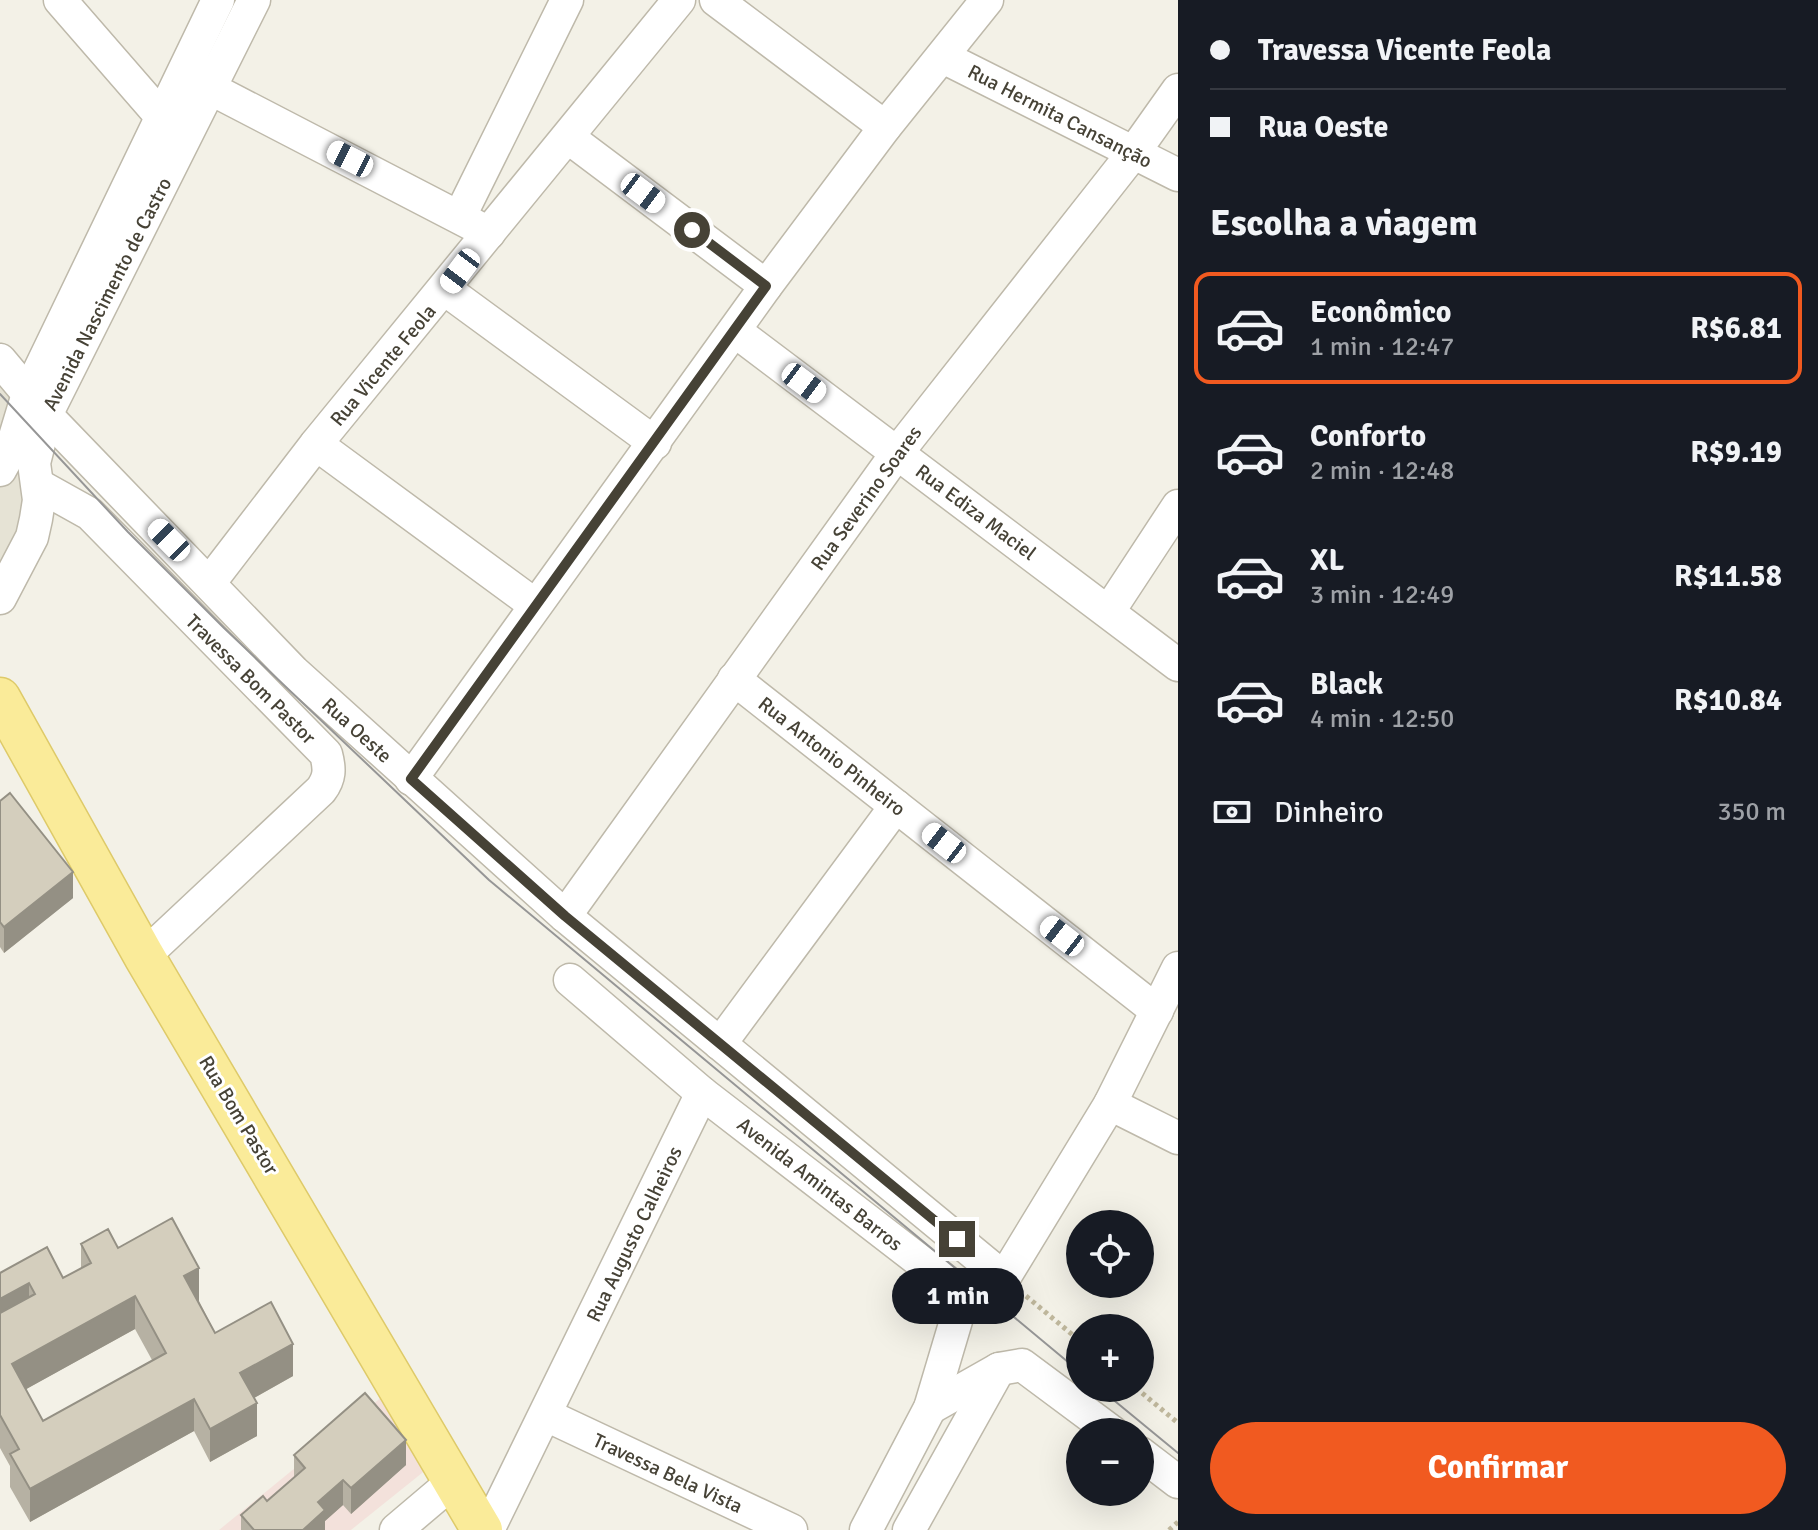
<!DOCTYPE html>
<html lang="pt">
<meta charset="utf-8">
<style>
body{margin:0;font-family:Signika,sans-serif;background:#20242c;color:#f1f3f6;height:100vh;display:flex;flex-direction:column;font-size:30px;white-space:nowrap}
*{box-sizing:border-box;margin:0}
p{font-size:26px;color:#9ea1a6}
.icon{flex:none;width:44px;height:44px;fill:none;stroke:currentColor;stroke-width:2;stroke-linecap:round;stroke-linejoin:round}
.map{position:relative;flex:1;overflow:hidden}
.side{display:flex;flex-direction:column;background:#171b24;width:640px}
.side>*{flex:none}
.top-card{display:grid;align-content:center;height:176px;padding:0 32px;background:#171b24}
.buttons{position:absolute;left:1066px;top:1210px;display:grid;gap:16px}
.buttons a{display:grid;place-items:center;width:88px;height:88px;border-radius:50%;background:#171b24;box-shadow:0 8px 32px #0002;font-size:40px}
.end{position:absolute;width:36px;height:36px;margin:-18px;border:10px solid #464236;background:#fff;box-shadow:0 0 0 4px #fff}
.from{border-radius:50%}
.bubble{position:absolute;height:56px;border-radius:28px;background:#171b24;box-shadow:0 8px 32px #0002;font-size:26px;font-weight:700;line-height:56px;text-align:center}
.car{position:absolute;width:24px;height:48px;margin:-24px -12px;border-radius:10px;box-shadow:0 0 6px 2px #0007;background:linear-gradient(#fff 24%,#345 0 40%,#fff 0 76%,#345 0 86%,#fff 0)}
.top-card b{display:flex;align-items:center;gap:28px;height:76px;font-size:30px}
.top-card b+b{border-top:2px solid #363941}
.top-card i{width:20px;height:20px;background:#f1f3f6}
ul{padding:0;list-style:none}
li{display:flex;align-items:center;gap:24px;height:112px;margin:0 16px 12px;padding:0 16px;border:4px solid transparent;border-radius:16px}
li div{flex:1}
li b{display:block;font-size:30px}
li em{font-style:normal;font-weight:700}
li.active{border-color:#f15a20}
li>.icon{width:72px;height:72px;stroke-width:1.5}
h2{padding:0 32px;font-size:36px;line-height:96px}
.pay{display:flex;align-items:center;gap:20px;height:88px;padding:0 32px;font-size:30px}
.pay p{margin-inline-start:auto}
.button{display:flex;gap:16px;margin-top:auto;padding:16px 32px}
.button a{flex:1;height:92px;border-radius:48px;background:#f15a20;color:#fff;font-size:32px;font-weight:700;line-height:92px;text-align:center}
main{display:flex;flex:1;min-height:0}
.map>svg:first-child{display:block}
.residential{fill:#e6e3d5}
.medical{fill:#f3e1db}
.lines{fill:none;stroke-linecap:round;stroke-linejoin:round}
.minor-casing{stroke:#beb9aa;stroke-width:35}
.major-casing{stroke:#deca69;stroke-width:43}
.path{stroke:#bfb79c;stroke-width:5;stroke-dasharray:4 4;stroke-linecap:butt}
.minor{stroke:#fff;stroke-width:32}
.major{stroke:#faeb99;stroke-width:40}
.tram{stroke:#969696;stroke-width:2}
.wall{fill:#b6b1a3;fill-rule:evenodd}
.shaded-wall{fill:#949084}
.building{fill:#d4cebd;stroke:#949084;stroke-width:2;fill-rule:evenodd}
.route{stroke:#464236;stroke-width:10}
.labels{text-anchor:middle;stroke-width:6;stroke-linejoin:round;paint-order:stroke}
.street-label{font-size:20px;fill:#464236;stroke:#fff}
</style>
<main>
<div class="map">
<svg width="1178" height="1530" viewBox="0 0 1178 1530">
<rect width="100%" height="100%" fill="#f3f1e7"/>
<!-- residential -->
<path class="residential" d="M0 382 52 444 0 578Z"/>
<!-- medical -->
<path class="medical" d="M383 1396 427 1469 351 1530H219Z"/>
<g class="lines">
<defs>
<g id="minor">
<path d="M60 0 173 130"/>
<path d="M716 0 885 127"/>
<path d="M943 57 1178 175"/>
<path d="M194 80 489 233"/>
<path d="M569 138 766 286"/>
<path d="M460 216 567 0"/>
<path d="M446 290 655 443"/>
<path d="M735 331 1178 665"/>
<path d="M0 360 46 415 294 672 565 916 1004 1278 1110 1104 1178 968"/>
<path d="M316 444 535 605"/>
<path d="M0 470 11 450 28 394 218 0"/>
<path d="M38 485 90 514 326 754C330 769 330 778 321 790L144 956"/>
<path d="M210 582 316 444 679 0"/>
<path d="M0 598 32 537 36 519 39 500 34 463 46 415 254 0"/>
<path d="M1109 611 1178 506"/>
<path d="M734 679 1157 1011"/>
<path d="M411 779 766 286 885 127 987 0"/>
<path d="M565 916 897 453 1134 152 1178 90"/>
<path d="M720 1044 896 806"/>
<path d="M702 1093 947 1282 956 1297 958 1314 930 1408 866 1530"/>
<path d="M1110 1104 1178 1138"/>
<path d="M930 1408 999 1369 1022 1365 1112 1432"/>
<path d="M546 1415 791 1530"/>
<path d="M1140 1453 1178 1482"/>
<path d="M396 1530 455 1480"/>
<path d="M488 1530 702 1093 570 980"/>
<path d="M909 1530 999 1369"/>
</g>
<path id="major" d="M0 698 144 956 482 1530"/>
</defs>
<!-- minor casing -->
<use href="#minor" class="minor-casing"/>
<!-- major casing -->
<use href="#major" class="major-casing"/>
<!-- path -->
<g class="path">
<path d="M1026 1296 1080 1341"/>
<path d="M1136 1388 1178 1423"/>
<path d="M1169 1530 1178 1522"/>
</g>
<!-- minor -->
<use href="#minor" class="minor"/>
<!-- major -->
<use href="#major" class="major"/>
<!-- tram -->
<g class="tram">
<path d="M0 394 128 532 224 628 489 880 1080 1372"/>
<path d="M1099 1388 1178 1453"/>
</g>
</g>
<!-- wall -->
<g class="wall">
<path d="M0 801 73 898 4 953 0 947Z"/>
<path d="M81 1244 118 1248 199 1301 215 1333 293 1376 254 1398 257 1436 210 1462 194 1431 30 1522 10 1487V1466L0 1448V1273L63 1278 81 1268ZM135 1329 152 1360 43 1421 26 1389Z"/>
<path d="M294 1455 406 1465 351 1514 343 1505 325 1521V1530H241V1515L267 1501 294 1478Z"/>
</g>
<!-- shaded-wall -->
<g class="shaded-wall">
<path d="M73 872V898L4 953V927Z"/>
<path d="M199 1268V1301L184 1309V1276Z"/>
<path d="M29 1283V1316L0 1332V1299Z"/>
<path d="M135 1296V1329L12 1397V1364Z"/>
<path d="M293 1344V1376L240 1406V1373Z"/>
<path d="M194 1399V1431L30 1522V1489Z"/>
<path d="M257 1403V1436L210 1462V1429Z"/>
<path d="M406 1440V1465L351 1514V1488Z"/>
<path d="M343 1480V1505L325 1521V1530H303L318 1502Z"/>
</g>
<!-- building -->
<g class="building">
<path d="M10 793 73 872 4 927 0 922V801Z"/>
<path d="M172 1218 199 1268 184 1276 215 1333 271 1302 293 1344 240 1373 257 1403 210 1429 194 1399 30 1489 10 1454 19 1449 0 1415V1313L35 1294 29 1283 0 1299V1273L47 1247 63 1278 91 1263 81 1244 108 1229 118 1248ZM135 1296 166 1353 43 1421 12 1364Z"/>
<path d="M365 1393 406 1440 351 1488 343 1480 318 1502 325 1510 303 1530H254L241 1515 263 1496 267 1501 305 1468 294 1455Z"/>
</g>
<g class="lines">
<!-- route -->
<path class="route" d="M692 230 766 286 411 779 565 916 957 1239"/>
</g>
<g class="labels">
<!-- street labels -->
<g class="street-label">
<text transform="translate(1060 116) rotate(27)" y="7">Rua Hermita Cansanção</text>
<text transform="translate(107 294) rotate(-63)" y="7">Avenida Nascimento de Castro</text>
<text transform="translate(383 365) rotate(-50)" y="7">Rua Vicente Feola</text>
<text transform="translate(866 498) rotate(-54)" y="7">Rua Severino Soares</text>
<text transform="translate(976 512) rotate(37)" y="7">Rua Ediza Maciel</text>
<text transform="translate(251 679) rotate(45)" y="7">Travessa Bom Pastor</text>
<text transform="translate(357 730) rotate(42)" y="7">Rua Oeste</text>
<text transform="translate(832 756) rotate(38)" y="7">Rua Antonio Pinheiro</text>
<text transform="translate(239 1115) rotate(59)" y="7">Rua Bom Pastor</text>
<text transform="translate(820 1184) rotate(38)" y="7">Avenida Amintas Barros</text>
<text transform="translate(634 1234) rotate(-64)" y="7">Rua Augusto Calheiros</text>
<text transform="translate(668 1473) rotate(25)" y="7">Travessa Bela Vista</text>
</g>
</g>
</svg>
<div class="buttons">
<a><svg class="icon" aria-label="locate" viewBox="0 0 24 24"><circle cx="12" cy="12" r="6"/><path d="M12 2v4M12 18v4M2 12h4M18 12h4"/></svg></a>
<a>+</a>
<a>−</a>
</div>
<i class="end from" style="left:692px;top:230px"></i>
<i class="end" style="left:957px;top:1239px"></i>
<div class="bubble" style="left:892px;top:1268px;width:132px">1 min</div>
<i class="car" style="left:350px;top:159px;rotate:297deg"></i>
<i class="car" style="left:643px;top:193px;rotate:127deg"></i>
<i class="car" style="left:460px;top:271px;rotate:217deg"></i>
<i class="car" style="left:804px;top:383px;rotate:127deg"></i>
<i class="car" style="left:169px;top:540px;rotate:315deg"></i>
<i class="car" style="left:944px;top:843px;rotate:308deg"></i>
<i class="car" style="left:1062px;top:936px;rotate:308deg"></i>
</div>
<section class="side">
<div class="top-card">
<b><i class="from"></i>Travessa Vicente Feola</b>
<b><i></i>Rua Oeste</b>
</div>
<h2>Escolha a viagem</h2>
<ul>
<li class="active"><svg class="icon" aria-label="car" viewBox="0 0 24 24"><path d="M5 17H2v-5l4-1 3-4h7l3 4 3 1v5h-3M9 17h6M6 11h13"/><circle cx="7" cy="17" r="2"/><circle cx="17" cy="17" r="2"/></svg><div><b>Econômico</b><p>1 min · 12:47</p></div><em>R$6.81</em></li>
<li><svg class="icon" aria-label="car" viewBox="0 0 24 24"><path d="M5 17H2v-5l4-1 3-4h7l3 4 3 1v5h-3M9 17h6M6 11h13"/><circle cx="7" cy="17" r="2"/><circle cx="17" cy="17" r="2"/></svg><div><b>Conforto</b><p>2 min · 12:48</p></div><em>R$9.19</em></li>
<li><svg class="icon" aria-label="car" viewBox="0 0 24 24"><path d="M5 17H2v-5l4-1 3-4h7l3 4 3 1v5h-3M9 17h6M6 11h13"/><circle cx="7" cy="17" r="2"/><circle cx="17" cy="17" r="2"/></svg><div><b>XL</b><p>3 min · 12:49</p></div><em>R$11.58</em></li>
<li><svg class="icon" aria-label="car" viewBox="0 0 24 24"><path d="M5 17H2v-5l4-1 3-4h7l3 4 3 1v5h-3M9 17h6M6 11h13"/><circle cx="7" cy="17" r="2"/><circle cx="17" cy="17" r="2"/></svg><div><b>Black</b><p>4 min · 12:50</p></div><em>R$10.84</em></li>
</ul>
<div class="pay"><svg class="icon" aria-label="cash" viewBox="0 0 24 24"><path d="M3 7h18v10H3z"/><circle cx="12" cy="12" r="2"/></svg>Dinheiro<p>350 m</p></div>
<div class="button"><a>Confirmar</a></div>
</section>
</main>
